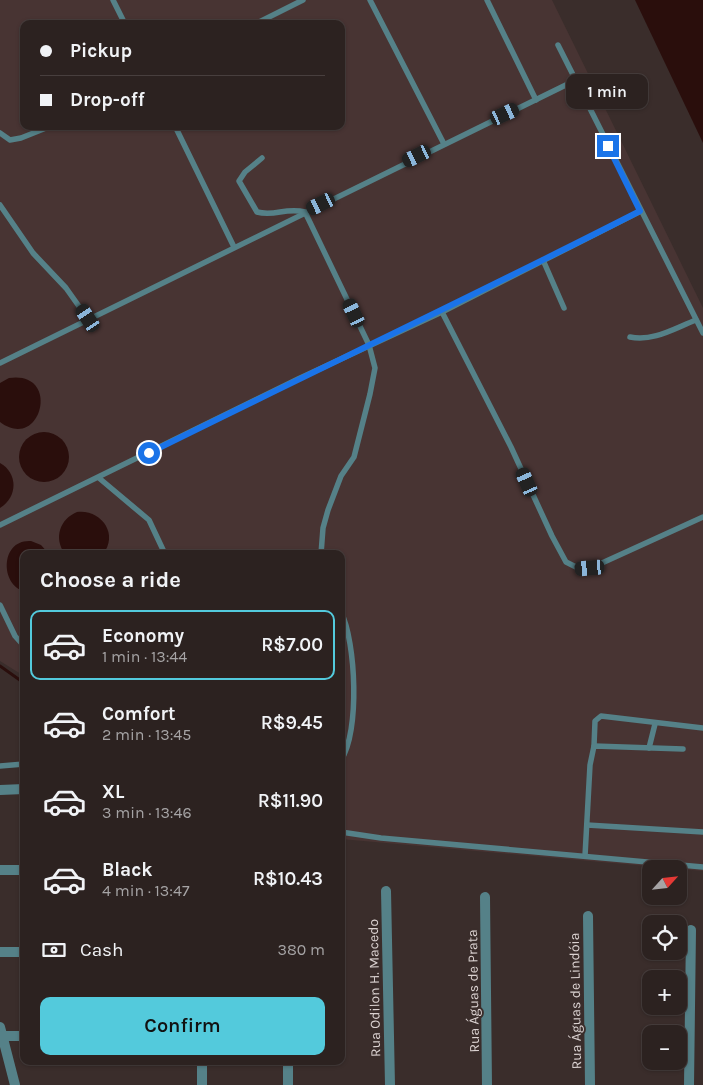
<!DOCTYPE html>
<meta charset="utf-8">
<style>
body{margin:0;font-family:Karla,sans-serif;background:#342a29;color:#f1f3f6;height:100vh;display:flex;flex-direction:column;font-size:19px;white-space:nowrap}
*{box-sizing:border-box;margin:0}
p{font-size:16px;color:#a6a4a5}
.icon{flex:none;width:28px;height:28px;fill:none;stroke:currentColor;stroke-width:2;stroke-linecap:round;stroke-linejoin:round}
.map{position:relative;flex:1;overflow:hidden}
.sheet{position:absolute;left:20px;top:550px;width:325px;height:515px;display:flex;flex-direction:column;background:#2c2220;border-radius:10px;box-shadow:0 1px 4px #0004,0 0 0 1px #483f3e}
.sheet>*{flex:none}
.top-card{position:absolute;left:20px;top:20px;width:325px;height:110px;border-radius:10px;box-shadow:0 1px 4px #0004,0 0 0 1px #483f3e;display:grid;align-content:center;height:110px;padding:0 20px;background:#2c2220}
.needle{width:32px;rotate:63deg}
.tools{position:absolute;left:642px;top:860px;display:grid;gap:10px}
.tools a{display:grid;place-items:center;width:45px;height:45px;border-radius:10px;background:#2c2220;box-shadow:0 1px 4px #0004,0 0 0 1px #483f3e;font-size:25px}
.end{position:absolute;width:22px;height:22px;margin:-11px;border:6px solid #1a73e8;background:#fff;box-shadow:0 0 0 2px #fff}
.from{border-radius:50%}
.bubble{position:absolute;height:35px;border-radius:10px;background:#2c2220;box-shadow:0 1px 4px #0004,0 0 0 1px #483f3e;font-size:16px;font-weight:600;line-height:35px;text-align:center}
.car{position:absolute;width:15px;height:30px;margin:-15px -8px;border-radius:6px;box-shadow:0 0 4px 1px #0007;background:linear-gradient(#222 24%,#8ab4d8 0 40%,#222 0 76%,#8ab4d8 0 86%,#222 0)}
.top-card b{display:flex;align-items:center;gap:18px;height:48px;font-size:19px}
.top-card b+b{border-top:1px solid #483f3e}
.top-card i{width:12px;height:12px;background:#f1f3f6}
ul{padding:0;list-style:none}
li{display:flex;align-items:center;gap:15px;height:70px;margin:0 10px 8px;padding:0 10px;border:2px solid transparent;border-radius:10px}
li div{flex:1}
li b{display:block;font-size:19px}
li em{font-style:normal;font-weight:600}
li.active{border-color:#53cadc}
li>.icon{width:45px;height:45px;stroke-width:1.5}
h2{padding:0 20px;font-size:22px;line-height:60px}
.pay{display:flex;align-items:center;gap:12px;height:55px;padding:0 20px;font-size:19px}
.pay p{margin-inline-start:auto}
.button{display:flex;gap:10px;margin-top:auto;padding:10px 20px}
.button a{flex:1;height:58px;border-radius:10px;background:#53cadc;color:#111;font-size:20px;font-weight:600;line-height:58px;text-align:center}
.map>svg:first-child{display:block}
.built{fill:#483433;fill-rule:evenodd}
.water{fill:#2a0e0c}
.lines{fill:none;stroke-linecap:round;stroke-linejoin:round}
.stream{stroke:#2a0e0c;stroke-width:3}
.service{stroke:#558188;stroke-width:5.5}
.minor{stroke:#558188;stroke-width:10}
.route{stroke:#1a73e8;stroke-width:6}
.labels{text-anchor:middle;stroke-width:4;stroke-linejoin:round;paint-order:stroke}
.street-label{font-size:14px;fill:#dbd2d1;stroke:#3a2d2b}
</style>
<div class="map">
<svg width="703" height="1085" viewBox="0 0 703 1085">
<rect width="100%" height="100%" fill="#3a2d2b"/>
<!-- built -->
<path class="built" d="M0 0H552L703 308V871L341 839V554H24V676L0 661ZM24 24H341V126H24Z"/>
<!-- water -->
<g class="water">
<path d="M635 0H703V143Z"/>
<path d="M9 378C62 370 41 453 0 422V383Z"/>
<circle cx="44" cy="457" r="25"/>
<path d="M0 463C18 473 18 497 0 508Z"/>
<path d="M77 512C101 509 119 534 103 554H65C53 538 60 519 77 512Z"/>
<path d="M31 541 41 545 49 554H24V591C0 585 0 539 31 541Z"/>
</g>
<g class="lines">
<!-- stream -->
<path class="stream" d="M0 666 24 683"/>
<!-- service -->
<g class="service">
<path d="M113 0 125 24"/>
<path d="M370 0 444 144"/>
<path d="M487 0 536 100"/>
<path d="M255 24 303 0"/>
<path d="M558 45 703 333"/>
<path d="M175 126 234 247"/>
<path d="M0 133 10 140 21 138 51 126"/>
<path d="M262 158 245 172 239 181 257 212C275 217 285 207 305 212L369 345 375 368 370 394 354 457 341 476 328 510 323 528 321 554"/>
<path d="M0 205 33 253 66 288 88 319"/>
<path d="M543 260 564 308"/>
<path d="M442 312 511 447 552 536 566 562 580 569 591 568 703 517"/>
<path d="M630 337C653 342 675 328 696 320"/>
<path d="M0 363 576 80"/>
<path d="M99 478 149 520 165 554"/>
<path d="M0 525 298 379 442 312 641 211"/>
<path d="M0 605 15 636 24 646"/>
<path d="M341 612C356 642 360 732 341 760"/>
<path d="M594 746 595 721 601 716 703 728"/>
<path d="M649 748 655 724"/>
<path d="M0 766 24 764"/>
<path d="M587 825 703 832"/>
<path d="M341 832 381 838 703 867"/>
<path d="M585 856 590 765 594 746 683 749"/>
</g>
<!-- minor -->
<g class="minor">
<path d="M0 790 24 789"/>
<path d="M0 870H24"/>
<path d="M386 891 390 1085"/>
<path d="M485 897 487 1085"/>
<path d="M588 916 590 1085"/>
<path d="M0 952H24"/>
<path d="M0 1027 15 1085"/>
<path d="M2 1036H24"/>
<path d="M202 1061V1085"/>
<path d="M288 1085V1061"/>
<path d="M689 1085 691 930"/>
</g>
</g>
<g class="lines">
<!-- route -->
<path class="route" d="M149 453C312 372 478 294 640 211L608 146"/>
</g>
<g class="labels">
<!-- street labels -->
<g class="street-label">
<text transform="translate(374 988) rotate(-91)" y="5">Rua Odilon H. Macedo</text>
<text transform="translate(473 991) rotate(-91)" y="5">Rua Águas de Prata</text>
<text transform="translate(575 1001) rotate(-91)" y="5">Rua Águas de Lindóia</text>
</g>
</g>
</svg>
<div class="tools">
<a><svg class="needle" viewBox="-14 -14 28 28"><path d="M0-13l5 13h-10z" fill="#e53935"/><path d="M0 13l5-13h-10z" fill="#a6a4a5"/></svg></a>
<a><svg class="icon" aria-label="locate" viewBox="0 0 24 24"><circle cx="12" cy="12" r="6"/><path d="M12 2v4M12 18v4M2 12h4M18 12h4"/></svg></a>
<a>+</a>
<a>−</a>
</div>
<i class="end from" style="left:149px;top:453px"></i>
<i class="end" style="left:608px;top:146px"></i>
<div class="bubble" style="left:566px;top:74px;width:82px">1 min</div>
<i class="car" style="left:505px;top:114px;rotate:65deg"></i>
<i class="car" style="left:417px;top:156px;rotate:244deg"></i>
<i class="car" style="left:321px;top:204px;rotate:244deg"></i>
<i class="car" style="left:354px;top:313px;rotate:335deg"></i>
<i class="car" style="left:88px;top:318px;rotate:326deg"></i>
<i class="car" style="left:527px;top:482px;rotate:336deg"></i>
<i class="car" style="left:590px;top:568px;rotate:265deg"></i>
<div class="top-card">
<b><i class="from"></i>Pickup</b>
<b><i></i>Drop-off</b>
</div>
<section class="sheet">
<h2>Choose a ride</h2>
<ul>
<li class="active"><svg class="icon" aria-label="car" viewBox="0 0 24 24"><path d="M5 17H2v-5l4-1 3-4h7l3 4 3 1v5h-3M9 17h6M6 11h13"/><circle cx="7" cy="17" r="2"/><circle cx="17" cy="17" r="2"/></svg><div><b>Economy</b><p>1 min · 13:44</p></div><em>R$7.00</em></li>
<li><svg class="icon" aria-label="car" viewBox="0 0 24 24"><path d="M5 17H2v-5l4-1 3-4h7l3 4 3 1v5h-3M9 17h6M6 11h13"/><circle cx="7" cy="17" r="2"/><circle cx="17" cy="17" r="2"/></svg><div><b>Comfort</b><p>2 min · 13:45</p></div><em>R$9.45</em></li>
<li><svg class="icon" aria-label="car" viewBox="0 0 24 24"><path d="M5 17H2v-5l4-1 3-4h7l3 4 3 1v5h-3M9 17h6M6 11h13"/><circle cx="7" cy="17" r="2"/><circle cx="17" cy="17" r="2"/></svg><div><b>XL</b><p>3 min · 13:46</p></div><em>R$11.90</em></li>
<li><svg class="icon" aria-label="car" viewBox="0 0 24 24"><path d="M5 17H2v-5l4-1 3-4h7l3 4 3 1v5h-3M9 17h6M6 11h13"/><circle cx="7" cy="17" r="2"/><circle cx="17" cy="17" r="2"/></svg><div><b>Black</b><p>4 min · 13:47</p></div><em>R$10.43</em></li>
</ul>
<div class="pay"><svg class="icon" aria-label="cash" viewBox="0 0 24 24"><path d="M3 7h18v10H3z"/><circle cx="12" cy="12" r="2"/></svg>Cash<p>380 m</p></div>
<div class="button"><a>Confirm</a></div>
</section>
</div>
